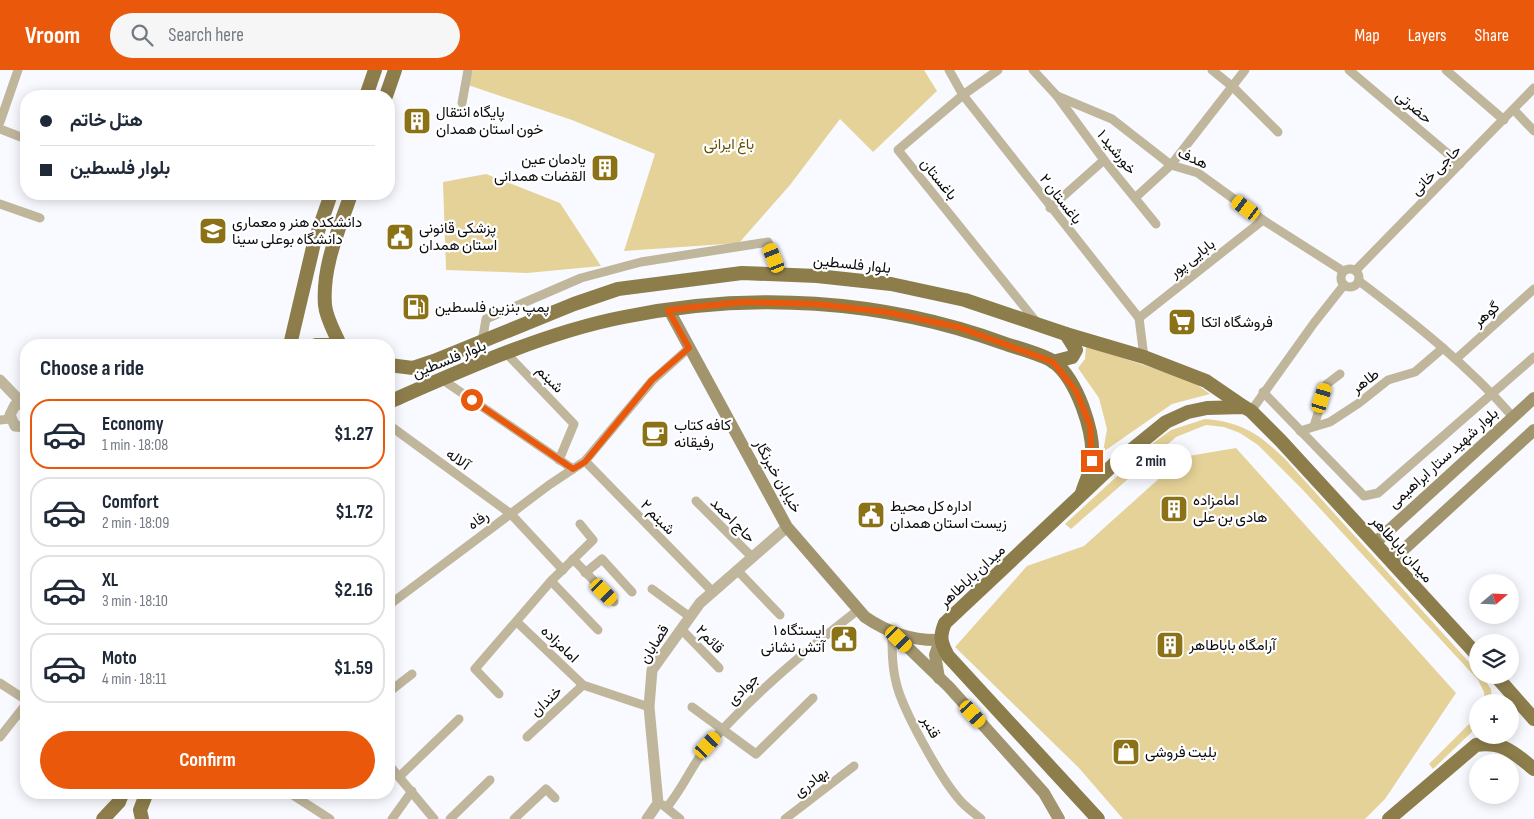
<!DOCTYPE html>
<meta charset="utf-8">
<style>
body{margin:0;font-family:"Sofia Sans Condensed",Vazirmatn,sans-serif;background:#f6f6f7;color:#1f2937;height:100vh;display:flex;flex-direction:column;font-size:19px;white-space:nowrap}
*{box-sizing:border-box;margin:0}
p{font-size:16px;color:#747a83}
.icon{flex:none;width:28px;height:28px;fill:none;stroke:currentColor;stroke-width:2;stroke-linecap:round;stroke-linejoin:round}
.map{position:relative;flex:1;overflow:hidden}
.side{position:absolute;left:20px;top:269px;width:375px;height:460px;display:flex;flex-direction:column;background:#fff;border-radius:20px;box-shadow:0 2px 12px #0003}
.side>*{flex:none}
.banner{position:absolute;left:20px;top:20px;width:375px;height:110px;border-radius:20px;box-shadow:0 2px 12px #0003;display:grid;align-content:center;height:110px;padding:0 20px;background:#fff}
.needle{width:32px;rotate:71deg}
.tools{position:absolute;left:1469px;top:504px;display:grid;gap:10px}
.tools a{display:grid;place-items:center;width:50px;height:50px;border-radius:50%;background:#fff;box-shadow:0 2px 12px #0003;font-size:25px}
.end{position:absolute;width:22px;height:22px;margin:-11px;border:6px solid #ea580c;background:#fff;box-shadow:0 0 0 2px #fff}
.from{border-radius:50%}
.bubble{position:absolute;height:35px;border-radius:18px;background:#fff;box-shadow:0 2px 12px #0003;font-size:16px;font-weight:700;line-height:35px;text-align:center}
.car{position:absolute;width:15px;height:30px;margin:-15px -8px;border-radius:6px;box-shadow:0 0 4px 1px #0007;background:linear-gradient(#f5c518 24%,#345 0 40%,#f5c518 0 76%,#345 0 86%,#f5c518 0)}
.banner b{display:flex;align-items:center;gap:18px;height:48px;font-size:19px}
.banner b+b{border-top:1px solid #e0e1e3}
.banner i{width:12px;height:12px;background:#1f2937}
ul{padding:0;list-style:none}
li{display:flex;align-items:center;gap:15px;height:70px;margin:0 10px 8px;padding:0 10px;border:2px solid #e0e1e3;border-radius:20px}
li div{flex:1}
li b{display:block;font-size:19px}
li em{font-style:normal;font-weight:700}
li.selected{border-color:#ea580c}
li>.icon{width:45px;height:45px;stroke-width:1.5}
h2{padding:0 20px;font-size:22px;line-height:60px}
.button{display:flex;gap:10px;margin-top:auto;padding:10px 20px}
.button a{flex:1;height:58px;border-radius:30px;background:#ea580c;color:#fff;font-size:20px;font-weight:700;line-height:58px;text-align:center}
header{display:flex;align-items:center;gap:30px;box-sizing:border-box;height:70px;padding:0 25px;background:#ea580c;color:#fff}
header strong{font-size:24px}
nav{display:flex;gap:28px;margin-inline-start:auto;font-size:18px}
.search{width:350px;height:45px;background:#f6f6f7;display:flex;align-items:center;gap:12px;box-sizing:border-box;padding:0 18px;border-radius:28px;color:#747a83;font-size:19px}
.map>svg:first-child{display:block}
.green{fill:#e5d298}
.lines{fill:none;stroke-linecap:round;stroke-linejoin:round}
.minor{stroke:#bfb69c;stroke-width:9}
.tertiary{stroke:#bfb69c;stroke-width:11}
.secondary{stroke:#a2956e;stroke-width:12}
.primary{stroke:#8d7d4b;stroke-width:14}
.route{stroke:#ea580c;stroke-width:6}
.labels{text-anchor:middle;stroke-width:4.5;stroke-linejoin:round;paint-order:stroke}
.street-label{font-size:15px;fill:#0c0c0e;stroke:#fff}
.poi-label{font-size:15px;fill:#0c0c0e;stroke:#fff;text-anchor:start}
.park-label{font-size:15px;fill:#645000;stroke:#fff}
</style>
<header>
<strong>Vroom</strong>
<div class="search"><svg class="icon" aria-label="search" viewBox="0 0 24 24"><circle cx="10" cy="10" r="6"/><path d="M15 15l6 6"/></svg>Search here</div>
<nav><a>Map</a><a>Layers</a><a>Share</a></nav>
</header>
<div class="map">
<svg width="1534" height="749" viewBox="0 0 1534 749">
<rect width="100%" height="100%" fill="#f8faff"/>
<!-- green -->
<g class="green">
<path d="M473 0H924L937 21 873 82 840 49 790 115 739 173 624 181 655 84 572 50 468 15Z"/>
<path d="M486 104 560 133 601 196 527 203 446 200 443 112Z"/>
<path d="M1086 276 1192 311 1210 324 1172 334 1103 382 1107 359 1099 328 1078 298 1085 289Z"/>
<path d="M1205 349C1242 352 1259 364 1285 389L1477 601 1478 605 1482 606 1491 619 1492 632H1485L1484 622 1478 610 1302 419 1258 375 1240 363 1224 357 1206 355 1176 367 1071 459 1065 454 1152 374 1171 360Z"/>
<path d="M1236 378 1456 623 1385 729 1365 749H1123L1079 698 955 577 1027 496 1084 476 1183 387Z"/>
<path d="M1477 646V657L1433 699 1429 694Z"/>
</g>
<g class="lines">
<!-- minor -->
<g class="minor">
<path d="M949 0 963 25 1139 248"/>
<path d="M998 0 963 25 898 80 1038 254"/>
<path d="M1033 0 1057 26 1112 49 1171 95 1198 103 1263 150 1343 201"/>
<path d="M1212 0 1233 17 1278 62"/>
<path d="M1349 0 1460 94"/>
<path d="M1446 0 1504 50"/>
<path d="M1057 26 1104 90 1156 154"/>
<path d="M462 33 468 0"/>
<path d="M1514 40 1534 61"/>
<path d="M0 52 18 0"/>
<path d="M0 59 26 69"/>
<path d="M1136 127 1171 95 1245 0"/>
<path d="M0 134 40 148"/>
<path d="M1050 138 1104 90"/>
<circle cx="1350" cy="208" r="9"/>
<path d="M1356 200 1534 18"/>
<path d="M1359 211C1413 252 1468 295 1513 347"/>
<path d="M1139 248 1263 150"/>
<path d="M1139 248 1144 287"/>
<path d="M482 272 486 249 581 208 641 192 768 172 780 205"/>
<path d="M507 284 574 354 559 390"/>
<path d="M1456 289 1534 219"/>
<path d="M443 310 573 399"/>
<path d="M1263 322 1364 426 1378 423 1534 287"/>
<path d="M1251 341 1314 253 1344 215"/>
<path d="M0 350 10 349"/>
<path d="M389 355 511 444 563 500"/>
<path d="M1314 356 1327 314 1340 304"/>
<path d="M1300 361 1330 352 1359 333 1388 310 1415 302 1443 278"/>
<path d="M585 391 712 521"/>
<path d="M696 431 752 487"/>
<path d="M573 489 614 532"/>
<path d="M737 500 780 545"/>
<path d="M585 503 602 489 632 522"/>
<path d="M551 511 598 560"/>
<path d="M652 519 690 547"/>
<path d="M389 535 549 415 585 391 652 311 689 278"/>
<path d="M517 552 583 615 649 637"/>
<path d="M681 559 719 598"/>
<path d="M892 562C892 580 892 598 897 616 904 642 940 707 958 728 964 736 973 742 981 749"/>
<path d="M0 613 26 630"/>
<path d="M389 622 412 604"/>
<path d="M499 624 475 599 551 511 593 470 580 454"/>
<path d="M692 637 756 684 813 628"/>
<path d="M0 667 26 634"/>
<path d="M527 667 583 615"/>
<path d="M389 695 434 749"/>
<path d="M400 706 459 649"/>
<path d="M288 722 330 749"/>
<path d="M663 735 680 749"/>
<path d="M667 737C684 717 693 692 710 673 756 622 804 582 858 540"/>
<path d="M392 749 412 721"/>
<path d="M450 749 490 710"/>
<path d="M514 749 546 719 555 728"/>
<path d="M785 749 854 696"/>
</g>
<!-- tertiary -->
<g class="tertiary">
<path d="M0 310 22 333"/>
<path d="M26 334 15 335 10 345 15 356 26 357"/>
<path d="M647 749 658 733 649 637 652 600 700 533 787 457"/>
</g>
<!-- secondary -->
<g class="secondary">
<path d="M669 240 787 457 865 547C887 562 913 571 940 570L935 585 939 608"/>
<path d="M1375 473 1534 328"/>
<path d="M1391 491 1534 360"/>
<path d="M894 564 949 617 1044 723 1059 749"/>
</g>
<!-- primary -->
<g class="primary">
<path d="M366 26 375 0"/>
<path d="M386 26 395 0"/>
<path d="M290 275 314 173 331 124"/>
<path d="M316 275H337"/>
<path d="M340 275C335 263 326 248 325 235 322 196 339 160 351 124"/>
<path d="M1053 292 1072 287 1076 280 1066 264"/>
<path d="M389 295 413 298 434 291 574 234 618 219 742 203 817 206 891 214 965 230 1066 264 1144 287 1206 311 1244 337"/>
<path d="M389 332C462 300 546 262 624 247 750 221 882 229 1003 273 1017 278 1042 284 1054 292 1077 310 1095 362 1092 391 1091 401 1085 413 1082 423"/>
<path d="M1495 605 1534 649"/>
<path d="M103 749 119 732 123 722"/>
<path d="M142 749 140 740 147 722"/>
<path d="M1098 749 948 586C941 573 939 567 945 553L1113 395 1166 352 1188 342 1207 338 1244 337 1251 341 1281 371 1478 586"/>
<path d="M1389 749 1476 675C1503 671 1514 683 1534 699"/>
</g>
</g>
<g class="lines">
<!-- route -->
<path class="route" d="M472 330 573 399 585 392 652 310 689 278 668 240 743 232 816 234 886 242 958 257 1053 292 1076 321 1090 355 1092 391"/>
</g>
<!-- icons -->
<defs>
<symbol id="building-square" viewBox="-11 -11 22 22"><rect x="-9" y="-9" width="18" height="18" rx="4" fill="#8c7216" stroke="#fff"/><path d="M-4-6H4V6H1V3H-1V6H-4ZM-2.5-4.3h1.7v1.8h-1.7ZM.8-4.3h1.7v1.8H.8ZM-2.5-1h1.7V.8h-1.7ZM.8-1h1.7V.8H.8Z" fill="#fff"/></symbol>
<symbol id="university-square" viewBox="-11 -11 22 22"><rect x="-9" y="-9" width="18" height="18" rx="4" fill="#8c7216" stroke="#fff"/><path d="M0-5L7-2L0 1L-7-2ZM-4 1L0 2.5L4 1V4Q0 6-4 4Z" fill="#fff"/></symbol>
<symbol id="civic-square" viewBox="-11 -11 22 22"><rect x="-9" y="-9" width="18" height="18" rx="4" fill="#8c7216" stroke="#fff"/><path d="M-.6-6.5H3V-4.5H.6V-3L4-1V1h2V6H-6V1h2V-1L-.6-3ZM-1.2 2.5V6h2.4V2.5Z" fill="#fff"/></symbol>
<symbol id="fuel-square" viewBox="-11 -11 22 22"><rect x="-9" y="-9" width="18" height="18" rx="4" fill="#8c7216" stroke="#fff"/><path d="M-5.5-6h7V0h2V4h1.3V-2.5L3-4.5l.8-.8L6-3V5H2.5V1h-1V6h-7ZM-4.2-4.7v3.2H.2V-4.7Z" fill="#fff"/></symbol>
<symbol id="supermarket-square" viewBox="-11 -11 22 22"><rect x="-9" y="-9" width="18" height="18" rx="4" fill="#8c7216" stroke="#fff"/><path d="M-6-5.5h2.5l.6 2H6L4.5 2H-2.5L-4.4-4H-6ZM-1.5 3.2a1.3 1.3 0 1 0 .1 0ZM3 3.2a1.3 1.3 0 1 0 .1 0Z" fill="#fff"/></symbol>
<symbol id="cafe-square" viewBox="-11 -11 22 22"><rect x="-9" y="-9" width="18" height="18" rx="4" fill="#8c7216" stroke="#fff"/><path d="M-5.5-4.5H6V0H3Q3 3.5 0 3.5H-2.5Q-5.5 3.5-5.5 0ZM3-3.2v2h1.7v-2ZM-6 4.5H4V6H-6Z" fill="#fff"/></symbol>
<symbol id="shop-square" viewBox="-11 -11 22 22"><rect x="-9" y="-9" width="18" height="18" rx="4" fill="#8c7216" stroke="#fff"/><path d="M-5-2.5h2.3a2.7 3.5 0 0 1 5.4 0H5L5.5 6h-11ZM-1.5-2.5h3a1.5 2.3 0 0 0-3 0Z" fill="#fff"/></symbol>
</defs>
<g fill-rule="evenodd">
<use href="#building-square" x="401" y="35" width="32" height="32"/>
<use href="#building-square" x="589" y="82" width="32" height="32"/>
<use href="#university-square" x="197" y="145" width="32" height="32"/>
<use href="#civic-square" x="384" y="151" width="32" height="32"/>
<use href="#fuel-square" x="400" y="221" width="32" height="32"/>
<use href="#supermarket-square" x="1166" y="236" width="32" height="32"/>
<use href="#cafe-square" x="639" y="348" width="32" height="32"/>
<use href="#building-square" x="1158" y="423" width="32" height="32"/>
<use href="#civic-square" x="855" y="429" width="32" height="32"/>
<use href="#civic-square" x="828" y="553" width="32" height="32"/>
<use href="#building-square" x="1154" y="559" width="32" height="32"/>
<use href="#shop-square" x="1110" y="666" width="32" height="32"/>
</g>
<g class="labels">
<!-- street labels -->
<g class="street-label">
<text transform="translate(1414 37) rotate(40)" y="5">حضرتی</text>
<text transform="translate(1117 82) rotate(51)" y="5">خورشید ۱</text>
<text transform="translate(1193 88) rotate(25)" y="5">هدف</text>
<text transform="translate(1436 100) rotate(-45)" y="5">حاجی خانی</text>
<text transform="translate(939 109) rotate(51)" y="5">باغستان</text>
<text transform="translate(1061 129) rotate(52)" y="5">باغستان ۲</text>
<text transform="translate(1192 188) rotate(-38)" y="5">بابایی پور</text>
<text transform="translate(852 194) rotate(6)" y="5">بلوار فلسطین</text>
<text transform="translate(1486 244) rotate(-41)" y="5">گوهر</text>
<text transform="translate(449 289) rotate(-22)" y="5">بلوار فلسطین</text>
<text transform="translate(550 309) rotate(46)" y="5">شبنم</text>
<text transform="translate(1365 311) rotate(-37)" y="5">طاهر</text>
<text transform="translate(1443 388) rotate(-42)" y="5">بلوار شهید ستار ابراهیمی</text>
<text transform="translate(458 389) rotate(36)" y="5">آلاله</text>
<text transform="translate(778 406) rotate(61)" y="5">خیابان خبرنگار</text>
<text transform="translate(658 447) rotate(46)" y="5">شبنم ۲</text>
<text transform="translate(478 450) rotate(-35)" y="5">رفاه</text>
<text transform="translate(733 450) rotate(45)" y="5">حاج احمد</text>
<text transform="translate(1402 479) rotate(48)" y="5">میدان باباطاهر</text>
<text transform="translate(972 506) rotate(-43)" y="5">میدان باباطاهر</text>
<text transform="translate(710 569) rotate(46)" y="5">قائم۲</text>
<text transform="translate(560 574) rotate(44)" y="5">امامزاده</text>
<text transform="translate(654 574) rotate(-58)" y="5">قصابان</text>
<text transform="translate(743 619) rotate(-45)" y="5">جوادی</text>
<text transform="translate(546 631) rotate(-43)" y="5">خندان</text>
<text transform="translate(931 657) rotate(63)" y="5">قنبر</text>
<text transform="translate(811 712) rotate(-37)" y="5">بهادری</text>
</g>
<!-- poi labels -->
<g class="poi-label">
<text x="436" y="47">پایگاه انتقال<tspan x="436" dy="17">خون استان همدان</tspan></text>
<text x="586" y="94" text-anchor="end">یادمان عین<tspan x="586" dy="17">القضات همدانی</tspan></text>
<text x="232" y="157">دانشکده هنر و معماری<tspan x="232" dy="17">دانشگاه بوعلی سینا</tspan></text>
<text x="419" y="163">پزشکی قانونی<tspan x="419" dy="17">استان همدان</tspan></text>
<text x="435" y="242">پمپ بنزین فلسطین</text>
<text x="1201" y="257">فروشگاه اتکا</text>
<text x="674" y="360">کافه کتاب<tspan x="674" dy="17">رفیقانه</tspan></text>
<text x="1193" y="435">امامزاده<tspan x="1193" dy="17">هادی بن علی</tspan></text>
<text x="890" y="441">اداره کل محیط<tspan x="890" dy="17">زیست استان همدان</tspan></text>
<text x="825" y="565" text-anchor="end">ایستگاه ۱<tspan x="825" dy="17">آتش نشانی</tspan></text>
<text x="1189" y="580">آرامگاه باباطاهر</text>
<text x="1145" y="687">بلیت فروشی</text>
</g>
<!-- park labels -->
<g class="park-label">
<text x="729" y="79">باغ ایرانی</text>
</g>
</g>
</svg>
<div class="tools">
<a><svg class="needle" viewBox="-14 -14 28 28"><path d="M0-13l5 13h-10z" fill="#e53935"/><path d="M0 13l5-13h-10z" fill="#747a83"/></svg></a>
<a><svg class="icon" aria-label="layers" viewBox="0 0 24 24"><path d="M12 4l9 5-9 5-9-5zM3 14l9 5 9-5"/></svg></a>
<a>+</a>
<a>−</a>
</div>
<i class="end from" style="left:472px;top:330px"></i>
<i class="end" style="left:1092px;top:391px"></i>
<div class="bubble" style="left:1110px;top:374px;width:82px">2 min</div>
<i class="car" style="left:1246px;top:138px;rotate:306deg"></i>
<i class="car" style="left:774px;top:188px;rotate:338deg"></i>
<i class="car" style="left:1322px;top:328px;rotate:17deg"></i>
<i class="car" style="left:604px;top:522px;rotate:135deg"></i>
<i class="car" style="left:899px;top:569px;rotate:134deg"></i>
<i class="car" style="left:973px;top:644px;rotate:138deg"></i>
<i class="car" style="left:708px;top:675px;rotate:43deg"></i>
<div class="banner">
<b><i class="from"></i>هتل خاتم</b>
<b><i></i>بلوار فلسطین</b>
</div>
<section class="side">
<h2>Choose a ride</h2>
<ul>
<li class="selected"><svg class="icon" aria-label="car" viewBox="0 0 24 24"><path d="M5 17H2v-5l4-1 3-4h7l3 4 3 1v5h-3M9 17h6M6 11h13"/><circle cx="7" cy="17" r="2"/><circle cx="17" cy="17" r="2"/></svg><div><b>Economy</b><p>1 min · 18:08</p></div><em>$1.27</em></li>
<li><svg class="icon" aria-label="car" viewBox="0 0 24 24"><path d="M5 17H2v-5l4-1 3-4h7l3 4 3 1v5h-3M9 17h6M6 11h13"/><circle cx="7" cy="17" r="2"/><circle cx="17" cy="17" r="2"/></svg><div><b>Comfort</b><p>2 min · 18:09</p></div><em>$1.72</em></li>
<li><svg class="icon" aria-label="car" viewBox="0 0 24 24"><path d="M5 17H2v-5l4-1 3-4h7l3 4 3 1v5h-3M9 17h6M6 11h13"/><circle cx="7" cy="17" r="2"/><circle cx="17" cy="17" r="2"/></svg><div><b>XL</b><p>3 min · 18:10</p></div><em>$2.16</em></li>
<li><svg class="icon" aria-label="car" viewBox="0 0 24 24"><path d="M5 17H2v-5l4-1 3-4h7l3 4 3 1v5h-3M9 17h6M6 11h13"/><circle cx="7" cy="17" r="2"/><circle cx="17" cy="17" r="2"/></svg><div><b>Moto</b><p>4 min · 18:11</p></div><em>$1.59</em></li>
</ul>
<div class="button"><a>Confirm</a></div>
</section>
</div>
